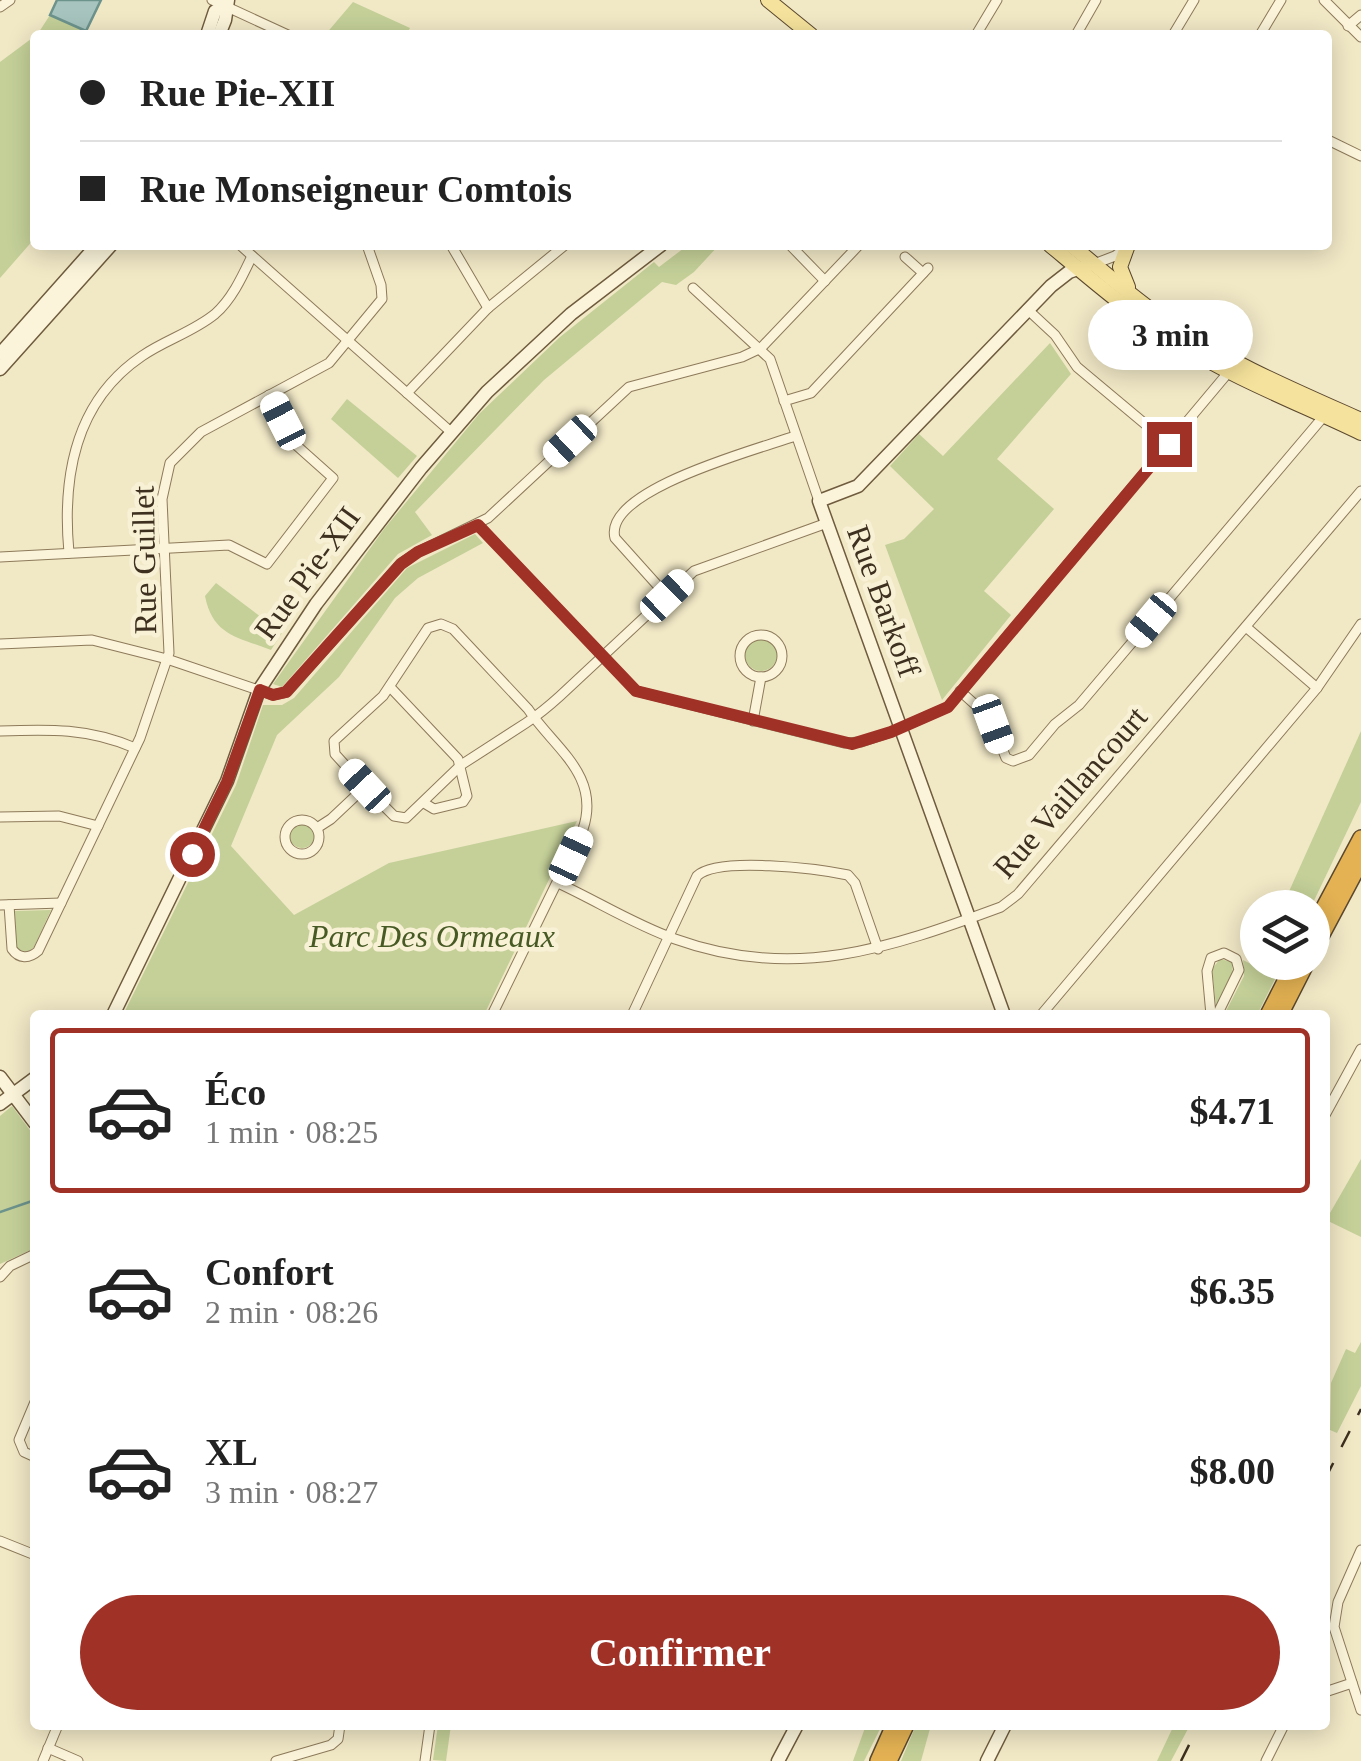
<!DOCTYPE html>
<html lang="fr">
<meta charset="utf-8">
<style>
body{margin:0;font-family:"Times New Roman",serif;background:#f6f6f6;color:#222;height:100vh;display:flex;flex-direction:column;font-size:38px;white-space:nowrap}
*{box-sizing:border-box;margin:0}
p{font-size:32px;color:#767676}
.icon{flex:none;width:55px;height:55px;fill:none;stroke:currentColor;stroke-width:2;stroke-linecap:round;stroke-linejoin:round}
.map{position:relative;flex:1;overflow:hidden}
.sheet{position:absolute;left:30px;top:1010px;width:1300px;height:720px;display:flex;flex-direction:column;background:#fff;border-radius:10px;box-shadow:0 5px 25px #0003}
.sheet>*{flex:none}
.guide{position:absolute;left:30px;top:30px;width:1302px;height:220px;border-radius:10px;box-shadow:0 5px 25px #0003;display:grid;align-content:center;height:220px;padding:0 50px;background:#fff}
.controls{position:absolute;left:1240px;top:890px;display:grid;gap:20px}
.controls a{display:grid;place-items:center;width:90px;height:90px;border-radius:50%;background:#fff;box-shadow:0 5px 25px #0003;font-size:50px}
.end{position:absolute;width:45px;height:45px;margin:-22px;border:12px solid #a03126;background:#fff;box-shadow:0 0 0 5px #fff}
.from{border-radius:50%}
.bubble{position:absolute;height:70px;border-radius:35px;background:#fff;box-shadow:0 5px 25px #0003;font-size:32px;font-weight:700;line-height:70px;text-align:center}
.car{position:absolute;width:30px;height:60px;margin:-30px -15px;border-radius:12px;box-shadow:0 0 8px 2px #0007;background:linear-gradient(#fff 24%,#345 0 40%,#fff 0 76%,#345 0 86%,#fff 0)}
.guide b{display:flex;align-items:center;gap:35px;height:95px;font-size:38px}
.guide b+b{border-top:2px solid #e0e0e0}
.guide i{width:25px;height:25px;background:#222}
ul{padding:18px 0 0;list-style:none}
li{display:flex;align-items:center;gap:30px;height:165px;margin:0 20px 15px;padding:0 30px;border:5px solid transparent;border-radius:10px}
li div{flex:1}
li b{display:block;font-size:38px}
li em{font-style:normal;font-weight:700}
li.on{border-color:#a03126}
li>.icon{width:90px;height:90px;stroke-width:1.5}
.cta{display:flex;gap:20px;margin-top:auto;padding:20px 50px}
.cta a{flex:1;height:115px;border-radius:60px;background:#a03126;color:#fff;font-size:40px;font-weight:700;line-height:115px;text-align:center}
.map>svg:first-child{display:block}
.green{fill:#c4d098}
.water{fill:#a7c4be;stroke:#6d938d;stroke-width:2.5}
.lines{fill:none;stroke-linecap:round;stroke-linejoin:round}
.stream{stroke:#6d938d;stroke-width:2.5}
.street-casing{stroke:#8d7a5a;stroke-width:11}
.secondary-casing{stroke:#6f5b3d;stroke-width:15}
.primary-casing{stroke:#5b482e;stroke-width:16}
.highway-casing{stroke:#5b482e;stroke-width:18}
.street{stroke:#fbf4da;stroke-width:9}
.secondary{stroke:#fbf4da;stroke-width:12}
.primary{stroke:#f5e29c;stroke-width:14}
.highway{stroke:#e4b253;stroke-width:15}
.rail{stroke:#3d301f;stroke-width:2.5;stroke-dasharray:18 18;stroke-linecap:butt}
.route{stroke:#a03126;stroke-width:12}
.labels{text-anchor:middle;stroke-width:9;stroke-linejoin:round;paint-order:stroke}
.street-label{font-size:32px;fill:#3d301f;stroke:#f8f1d6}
.park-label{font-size:32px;font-style:italic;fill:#475a24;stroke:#f8f1d6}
</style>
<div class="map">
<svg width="1361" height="1761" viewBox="0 0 1361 1761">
<rect width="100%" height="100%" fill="#f1e8c6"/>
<!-- green -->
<g class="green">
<path d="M353 2 410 28 406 35H325Z"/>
<path d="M50 15 93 35H37Z"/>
<path d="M35 36V238L0 278V62Z"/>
<path d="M688 245H719L694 272 676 285 662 282 544 380 415 512 432 535 398 554 282 687 273 684 384 529 479 414 560 337 654 262 659 267Z"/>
<path d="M1050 343 1071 374 997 459 1054 509 984 591 1011 615 942 700 885 545 904 539 934 509 890 466 919 434 943 456Z"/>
<path d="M347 399 417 456 398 478 331 419Z"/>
<path d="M475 534 483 543 418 578 395 598 339 677 277 735 231 846 294 915 389 863 577 821 484 1015H123L236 785 263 705H282L294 698 407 568Z"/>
<path d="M216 583 282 633 271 650C238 637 213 636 205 596Z"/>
<circle cx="761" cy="655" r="16"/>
<path d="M1361 731V802L1311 907H1282Z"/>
<circle cx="302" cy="836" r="12"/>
<path d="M51 910 34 947 27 953 16 948 14 911Z"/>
<path d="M1220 959 1232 962 1233 975 1216 1006 1212 969Z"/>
<path d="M1243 960 1255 966 1257 961 1283 963 1257 1015H1224L1244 976Z"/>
<path d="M12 1106 35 1137V1248L0 1264V1116Z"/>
<path d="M1361 1159V1237L1326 1220Z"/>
<path d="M1361 1342V1386L1337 1433 1330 1430 1331 1383 1346 1349 1355 1353Z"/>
<path d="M438 1725H451L446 1761 433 1760Z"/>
<path d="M866 1725H882L864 1761H853Z"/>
<path d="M916 1725H931L921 1761H901Z"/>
<path d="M1174 1725H1190L1171 1761H1157Z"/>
</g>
<!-- water -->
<path class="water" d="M57 0H101L86 31 50 15Z"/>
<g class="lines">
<!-- stream -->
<path class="stream" d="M0 1212 35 1200"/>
<defs>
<g id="street">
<path d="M212 0 288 35"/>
<path d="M1324 0 1361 37"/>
<path d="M0 7 10 0"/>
<path d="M1348 26 1361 15"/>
<path d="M976 35 997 0"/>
<path d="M1076 35 1096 0"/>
<path d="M1173 35 1194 0"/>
<path d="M1260 35 1281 0"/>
<path d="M1328 140 1361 156"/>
<path d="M240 245 451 432"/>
<path d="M451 245 488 308"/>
<path d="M790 245 825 281"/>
<path d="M905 257 923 273"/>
<path d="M1094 264 1115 256 1127 247"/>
<path d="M693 288 770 359 819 501"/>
<path d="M1027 309 1055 335 1077 367 1169 444"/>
<path d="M407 393 488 308 565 245"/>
<path d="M784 401 811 393 928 268"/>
<path d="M478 525 636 691 844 743 861 742 891 732 948 707 1232 368"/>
<path d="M69 553C62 478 74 402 142 356 165 340 193 332 215 314 232 299 242 277 252 256"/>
<path d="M0 557 229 545 267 564 333 478 296 445 269 395"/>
<path d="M667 596 615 538C602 490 759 449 795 436"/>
<path d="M1246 627 1317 688"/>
<circle cx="761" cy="656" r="21"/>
<path d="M0 644 92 640 167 659 273 695 287 692 401 563 418 552 488 518 629 387 742 357 761 348 859 245"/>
<path d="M390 687 458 759 467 796 463 802 434 809 424 803"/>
<path d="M960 691 990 718 1006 758 1013 761 1029 755 1055 724 1079 705 1324 416"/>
<path d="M753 721 761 677"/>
<path d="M0 731C49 729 89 728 135 748"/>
<path d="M0 817 59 816 98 826"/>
<circle cx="302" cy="837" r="17"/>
<path d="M317 828 331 819 365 787"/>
<path d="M558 883C597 901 635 925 675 939 794 982 890 948 1001 907L1018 894 1361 491"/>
<path d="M0 905 61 903"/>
<path d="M9 905 12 949C19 959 29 959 38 951L140 738 169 653 162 499 170 463 201 432 329 363 382 299 381 285 367 245"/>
<path d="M492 1015 583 829C601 775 554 748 528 709L453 629 441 624 428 628 383 696 334 741 335 754 365 787 394 816 406 818 461 765 526 723C538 715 549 706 560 696L694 571 827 523"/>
<path d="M632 1015 697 876C718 856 819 869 848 875L855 883 878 949"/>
<path d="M1041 1015 1317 688 1361 624"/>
<path d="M1211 1015 1207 971 1211 958 1224 953 1236 959 1239 970 1217 1015"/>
<path d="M1325 1115 1361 1049"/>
<path d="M0 1277 10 1266 35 1254"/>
<path d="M35 1402 19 1440 24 1452 35 1457"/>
<path d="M0 1541 35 1555"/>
<path d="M1361 1550 1338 1602 1334 1627 1361 1710"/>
<path d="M1325 1692 1352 1683"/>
<path d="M48 1748 78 1761"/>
<path d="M43 1761 58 1725"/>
<path d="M276 1761 331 1745 338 1739 340 1725"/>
<path d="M425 1761 430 1725"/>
<path d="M1266 1761 1284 1725"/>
</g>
<g id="secondary">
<path d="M207 35 215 11 225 6"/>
<path d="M219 35 225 20 228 0"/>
<path d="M0 354 97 245"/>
<path d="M0 369 111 245"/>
<path d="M113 1015 227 781 259 690 316 604 421 468 487 392 571 314 661 245"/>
<path d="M1004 1015 819 501 858 486 1051 286 1069 272 1087 266"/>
<path d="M0 1077 35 1123"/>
<path d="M0 1104 35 1078"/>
<path d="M778 1761 797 1725"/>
<path d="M987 1761 1005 1725"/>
</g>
<g id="primary">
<path d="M768 0 811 35"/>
<path d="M1050 245C1092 280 1133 316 1180 344 1237 380 1301 404 1361 433"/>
<path d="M1071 245C1103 271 1134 299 1168 322 1227 362 1296 391 1361 420"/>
<path d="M1128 245 1120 267 1128 287"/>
</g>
<g id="highway">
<path d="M1312 930 1361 838"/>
<path d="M1312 953 1361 861"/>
<path d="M1268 1015 1295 962"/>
<path d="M1280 1015 1307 962"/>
<path d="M878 1761 894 1725"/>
<path d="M889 1761 906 1725"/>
</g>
</defs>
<!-- street casing -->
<use href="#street" class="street-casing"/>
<!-- secondary casing -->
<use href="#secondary" class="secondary-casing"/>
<!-- primary casing -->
<use href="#primary" class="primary-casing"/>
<!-- highway casing -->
<use href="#highway" class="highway-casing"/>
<!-- street -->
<use href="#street" class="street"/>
<!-- secondary -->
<use href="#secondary" class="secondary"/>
<!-- primary -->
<use href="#primary" class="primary"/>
<!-- highway -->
<use href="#highway" class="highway"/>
<!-- rail -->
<g class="rail">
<path d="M1325 1479 1361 1409"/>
<path d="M1181 1761 1199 1725"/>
</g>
</g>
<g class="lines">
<!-- route -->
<path class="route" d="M192 854 227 782 260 690 273 695 286 692 401 564 418 552 478 525 636 691 852 744 891 732 948 707 1169 444"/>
</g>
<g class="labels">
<!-- street labels -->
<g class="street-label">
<text transform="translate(144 560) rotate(-91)" y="11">Rue Guillet</text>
<text transform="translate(307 573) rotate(-54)" y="11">Rue Pie-XII</text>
<text transform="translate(884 601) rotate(70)" y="11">Rue Barkoff</text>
<text transform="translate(1070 792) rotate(-49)" y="11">Rue Vaillancourt</text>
</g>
<!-- park labels -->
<g class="park-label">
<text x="432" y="947">Parc Des Ormeaux</text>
</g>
</g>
</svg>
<div class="controls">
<a><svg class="icon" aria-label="layers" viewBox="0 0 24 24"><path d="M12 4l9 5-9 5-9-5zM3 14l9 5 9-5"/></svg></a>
</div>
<i class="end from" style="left:192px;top:854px"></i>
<i class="end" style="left:1169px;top:444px"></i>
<div class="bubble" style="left:1088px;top:300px;width:165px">3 min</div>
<i class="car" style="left:283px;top:421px;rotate:333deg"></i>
<i class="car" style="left:570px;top:441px;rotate:227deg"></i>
<i class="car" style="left:667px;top:596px;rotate:46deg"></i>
<i class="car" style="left:1151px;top:620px;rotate:220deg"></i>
<i class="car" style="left:993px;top:724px;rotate:160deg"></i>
<i class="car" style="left:365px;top:786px;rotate:317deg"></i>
<i class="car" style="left:571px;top:856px;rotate:25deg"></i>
<div class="guide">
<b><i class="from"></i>Rue Pie-XII</b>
<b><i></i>Rue Monseigneur Comtois</b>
</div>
<section class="sheet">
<ul>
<li class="on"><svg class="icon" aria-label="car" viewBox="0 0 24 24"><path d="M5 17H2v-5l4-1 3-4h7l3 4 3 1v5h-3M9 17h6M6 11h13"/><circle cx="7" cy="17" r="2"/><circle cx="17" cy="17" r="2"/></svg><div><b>Éco</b><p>1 min · 08:25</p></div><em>$4.71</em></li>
<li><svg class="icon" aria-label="car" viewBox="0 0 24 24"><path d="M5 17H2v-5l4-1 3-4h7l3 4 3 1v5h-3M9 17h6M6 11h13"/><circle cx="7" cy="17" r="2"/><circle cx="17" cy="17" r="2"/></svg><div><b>Confort</b><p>2 min · 08:26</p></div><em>$6.35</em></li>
<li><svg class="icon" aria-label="car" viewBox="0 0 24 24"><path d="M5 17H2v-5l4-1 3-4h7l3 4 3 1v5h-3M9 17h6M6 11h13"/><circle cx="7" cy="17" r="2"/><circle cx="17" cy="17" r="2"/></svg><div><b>XL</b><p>3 min · 08:27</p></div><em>$8.00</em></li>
</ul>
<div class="cta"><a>Confirmer</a></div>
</section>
</div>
